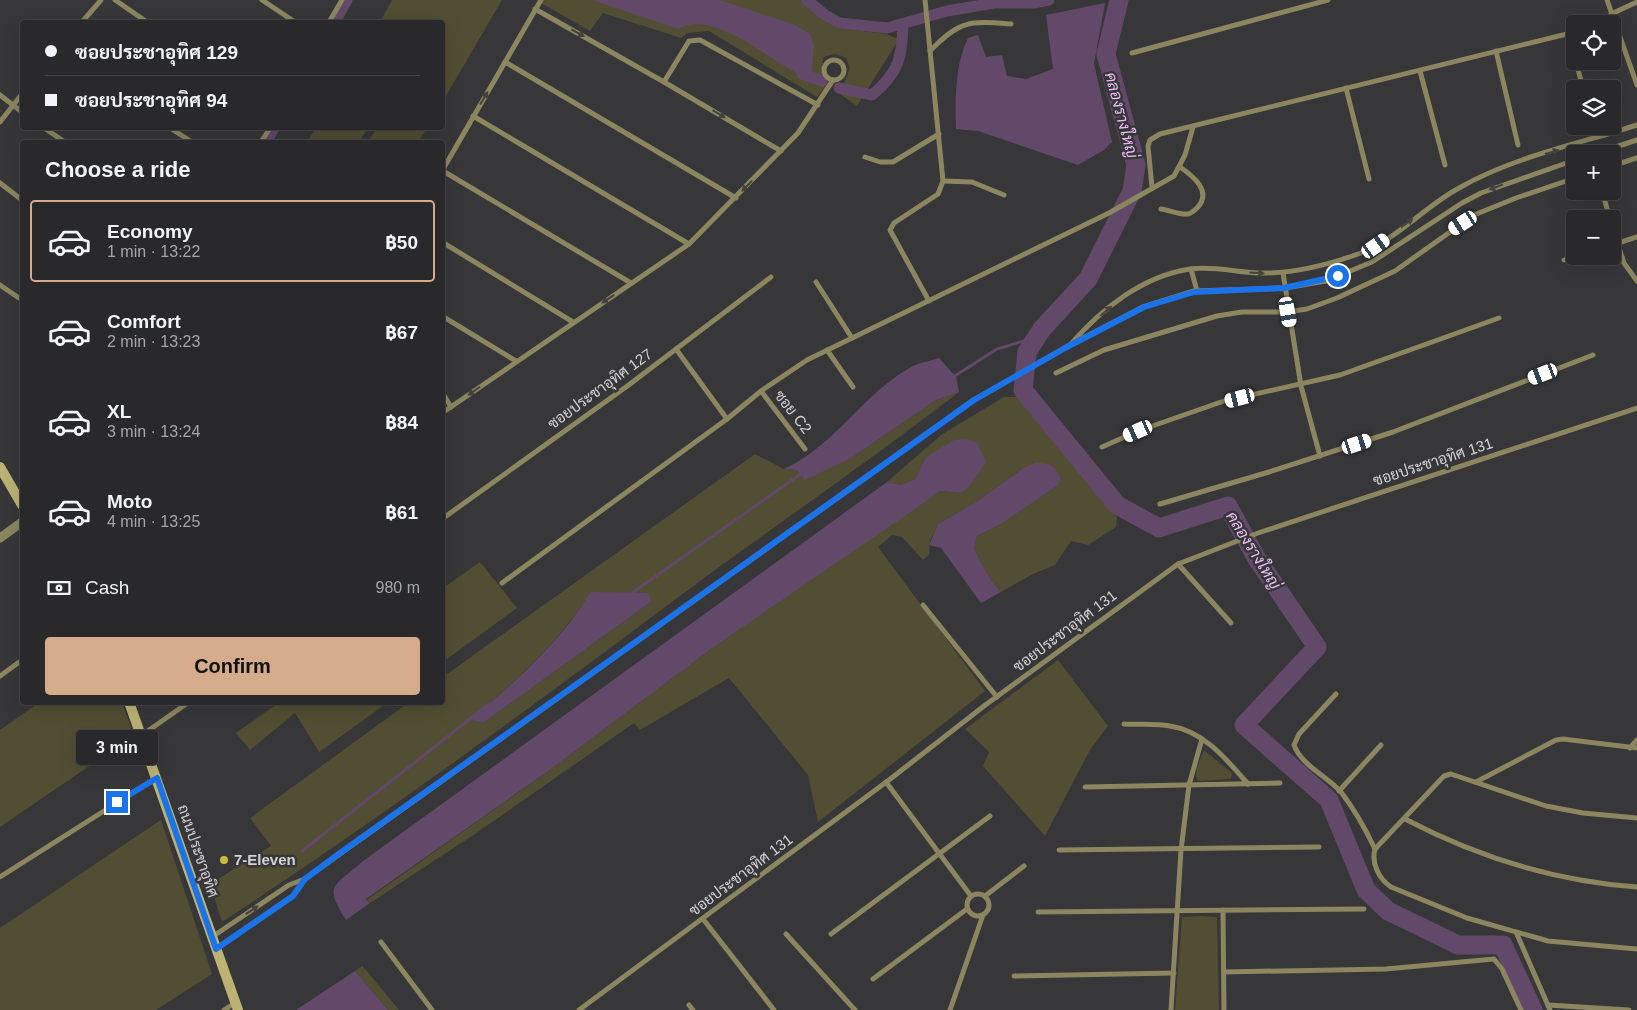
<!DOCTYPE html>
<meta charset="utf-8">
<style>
body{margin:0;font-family:Arial,Sarabun,sans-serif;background:#313032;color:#f1f3f6;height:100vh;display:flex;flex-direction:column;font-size:19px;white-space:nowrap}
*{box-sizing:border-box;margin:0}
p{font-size:16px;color:#a5a6a8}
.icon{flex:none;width:28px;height:28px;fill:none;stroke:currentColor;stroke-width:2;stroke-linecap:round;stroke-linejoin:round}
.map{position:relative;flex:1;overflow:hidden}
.panel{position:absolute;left:20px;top:140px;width:425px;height:565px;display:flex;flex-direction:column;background:#29282a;border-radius:5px;box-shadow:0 5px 20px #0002,0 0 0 1px #454447}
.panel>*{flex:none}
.top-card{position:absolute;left:20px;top:20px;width:425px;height:110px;border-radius:5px;box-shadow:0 5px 20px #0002,0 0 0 1px #454447;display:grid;align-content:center;height:110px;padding:0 25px;background:#29282a}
.tools{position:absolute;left:1566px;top:15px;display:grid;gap:10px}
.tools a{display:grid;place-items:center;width:55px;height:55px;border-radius:5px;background:#29282a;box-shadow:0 5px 20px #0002,0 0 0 1px #454447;font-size:25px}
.end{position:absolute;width:22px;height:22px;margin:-11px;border:6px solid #1a73e8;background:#fff;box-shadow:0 0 0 2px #fff}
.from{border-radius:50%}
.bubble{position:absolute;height:35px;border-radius:5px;background:#29282a;box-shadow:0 5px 20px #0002,0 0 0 1px #454447;font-size:16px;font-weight:800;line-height:35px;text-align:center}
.car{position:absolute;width:15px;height:30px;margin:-15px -8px;border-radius:6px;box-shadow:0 0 4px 1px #0007;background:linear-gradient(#fff 24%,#345 0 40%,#fff 0 76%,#345 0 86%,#fff 0)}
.top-card b{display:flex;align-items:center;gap:18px;height:48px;font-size:19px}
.top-card b+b{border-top:1px solid #454447}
.top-card i{width:12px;height:12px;background:#f1f3f6}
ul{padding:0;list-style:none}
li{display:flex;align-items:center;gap:15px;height:82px;margin:0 10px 8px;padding:0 15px;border:2px solid transparent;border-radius:5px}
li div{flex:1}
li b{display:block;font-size:19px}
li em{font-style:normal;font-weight:800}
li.on{border-color:#d6ab8b}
li>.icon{width:45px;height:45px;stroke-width:1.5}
h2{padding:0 25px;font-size:22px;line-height:60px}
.pay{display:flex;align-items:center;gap:12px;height:55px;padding:0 25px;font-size:19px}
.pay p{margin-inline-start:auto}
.button{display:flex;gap:10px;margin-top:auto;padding:10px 25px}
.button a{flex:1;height:58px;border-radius:5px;background:#d6ab8b;color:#111;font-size:20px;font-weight:800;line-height:58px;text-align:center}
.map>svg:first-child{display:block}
.green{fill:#524e33;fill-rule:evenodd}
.water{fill:#634969}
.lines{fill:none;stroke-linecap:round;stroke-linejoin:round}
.stream{stroke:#634969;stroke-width:3}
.canal{stroke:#634969;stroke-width:11}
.river{stroke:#634969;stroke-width:19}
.minor{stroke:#8b8560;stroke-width:5}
.tertiary{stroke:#8b8560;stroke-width:9}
.secondary{stroke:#bbb274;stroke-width:10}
.oneway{fill:#44423e}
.route{stroke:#1a73e8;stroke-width:6}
.poi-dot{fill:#cdb938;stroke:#373638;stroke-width:2}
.labels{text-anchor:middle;stroke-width:5;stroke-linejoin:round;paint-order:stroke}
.street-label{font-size:15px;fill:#d3d2d3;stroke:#373638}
.poi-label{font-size:15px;font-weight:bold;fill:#d3d2d3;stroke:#373638;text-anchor:start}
.water-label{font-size:16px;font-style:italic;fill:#eabdf6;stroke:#373638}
</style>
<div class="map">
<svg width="1637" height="1010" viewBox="0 0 1637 1010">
<rect width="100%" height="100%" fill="#373638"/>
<!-- green -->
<g class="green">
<path d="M392 0H502L443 101 442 22H380Z"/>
<path d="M543 0H803L838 28 886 34 899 39 857 106 840 94 850 68 846 58C836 53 832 53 823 58L822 79 828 83 817 97 709 31 688 33 681 38 603 13 590 31 541 3Z"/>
<path d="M316 128H368L359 142H307Z"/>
<path d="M377 128H427L418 142H368Z"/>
<path d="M959 392C859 469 754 540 653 616 513 721 370 825 222 922L210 884 271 846 250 818 408 703 442 702 443 677 755 454 784 469 797 470 853 457 934 401ZM590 592 651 602 483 723 471 719C511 686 565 636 590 592Z"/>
<path d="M1004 397H1016L1025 403 1117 517 1116 527 1088 545 1071 541 1055 565 1033 574 1001 592 991 580 974 549 977 536 1003 523 1057 486 1022 469 976 502 938 524 930 541 929 555 923 560 902 537 892 535 878 547 985 691 818 822 808 775 729 678 640 730 634 723 475 834 370 903 365 901 547 772 718 644 892 523 941 491 960 493 925 458 915 479 901 485 887 482 941 435Z"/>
<path d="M480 562 517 608 443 662V588Z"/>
<path d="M1058 660 1108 726 1090 750 1045 836 983 766 989 752 965 729Z"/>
<path d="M40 702 122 703 131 727 129 739 0 827V730Z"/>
<path d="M280 702H387V703L319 752 295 713 250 750 236 733Z"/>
<path d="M1204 750 1232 773 1231 779 1199 781 1196 777 1197 767Z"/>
<path d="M161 820 212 974 156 1010H0V928Z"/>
<path d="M1201 916 1217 917 1219 1010H1175L1182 917Z"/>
<path d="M362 966 367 971 399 1010H388L355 971Z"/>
</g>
<!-- water -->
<g class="water">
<path d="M593 0H719L795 25 810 34 814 45 811 78 821 84C782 74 717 5 678 29Z"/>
<path d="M1105 3 1094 64 1112 142 1104 150 1078 165 978 131 956 129C955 100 955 64 968 38L978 35 986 57 1002 55 1007 76 1026 79 1053 69 1046 15Z"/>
<path d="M939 358 956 377 959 392 934 401 853 457 805 480 797 470 784 469C835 446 864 392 913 366 921 362 931 361 939 358Z"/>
<path d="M968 439 978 444 986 462 969 487 960 493 941 491 718 644 547 772 366 899V901L370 903 346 920C323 884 334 887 363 861L887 482 901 485 915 479 925 458 954 440Z"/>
<path d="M1035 463C1049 463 1056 466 1061 479L1057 486 1003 523 977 536 974 549 991 580 1001 592 981 603 941 548 929 545 938 524 976 502 1022 469Z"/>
<path d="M590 592 649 593 651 602 483 723 470 719C511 687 565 637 590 592Z"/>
<path d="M355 971 388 1010H296Z"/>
</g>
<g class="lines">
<!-- stream -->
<g class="stream">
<path d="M953 377 997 349 1037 337"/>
<path d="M632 593 802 473"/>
<path d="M302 851 489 704"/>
</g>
<!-- canal -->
<g class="canal">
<path d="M807 0 825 15 840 23 887 28 947 11 994 3H1034L1049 0"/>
<path d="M335 22 347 0"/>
<path d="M802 74 822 81"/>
<path d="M839 88 872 95C899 73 902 57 903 24"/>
<path d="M266 142 274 128"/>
</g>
<!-- river -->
<path class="river" d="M1119 0 1106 54 1136 165 1132 191 1088 279 1042 329 1027 352 1023 390 1117 505 1159 528 1228 506 1257 559 1317 647 1244 725 1329 800 1366 890 1388 911 1458 945H1503L1533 1010"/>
<!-- minor -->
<g class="minor">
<path d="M115 0 147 22"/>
<path d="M262 0 295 22"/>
<path d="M925 0 943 181 938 194 894 223 890 230 929 301"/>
<path d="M1607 0 1637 85"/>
<path d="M535 9 664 82 781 151"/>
<path d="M1611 14 1637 2"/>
<path d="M82 22 101 0"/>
<path d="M329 22 342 0"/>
<path d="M1569 34 1575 58"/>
<path d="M930 51C960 20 969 21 1011 24"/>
<path d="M1496 51 1518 145"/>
<path d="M1132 53 1328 0"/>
<circle cx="834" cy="70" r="10"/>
<path d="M1576 61 1583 89"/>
<path d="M505 62 736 198"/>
<path d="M1420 71 1445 165"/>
<path d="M664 82 689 41 700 40 818 105"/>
<path d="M1346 88 1369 179"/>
<path d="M0 95 22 112"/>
<path d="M473 116 689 244"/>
<path d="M0 122 22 94"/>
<path d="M44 128 65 142"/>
<path d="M170 128 192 142"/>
<path d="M261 142 270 128"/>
<path d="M1572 146 1575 154"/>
<path d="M1594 154 1637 140"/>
<path d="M865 157 880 162H893L939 134"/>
<path d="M1612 166 1637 158"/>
<path d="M442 171 541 0"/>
<path d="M443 171 631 283"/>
<path d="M943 181 972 182 1004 195"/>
<path d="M0 183 22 200"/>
<path d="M1152 187 1148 146 1150 140 1160 134 1575 32"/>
<path d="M1602 191 1610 219"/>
<path d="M1161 209C1169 210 1180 215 1188 214 1192 213 1195 210 1198 207 1212 191 1193 176 1180 167"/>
<path d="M1612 226 1624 263 1637 281"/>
<path d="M442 242 573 322"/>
<path d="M1612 245 1637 237"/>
<path d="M1564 260 1576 256"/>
<path d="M1191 269 1197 291"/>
<path d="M1283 273 1301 386 1320 456"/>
<path d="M816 282 852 338"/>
<path d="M0 285 22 300"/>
<path d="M442 316 516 361"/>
<path d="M1071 344C1101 309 1143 276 1190 269 1212 266 1236 272 1258 273 1293 274 1325 266 1358 254 1395 241 1424 207 1459 188 1513 157 1578 144 1637 125"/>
<path d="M676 349 727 419 761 391 807 360 1109 213 1174 176 1185 155 1193 127"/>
<path d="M827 350 853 387"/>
<path d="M1056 373 1104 350 1217 316 1242 312H1288L1307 309 1337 298 1395 271 1474 215 1516 198 1575 178"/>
<path d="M761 391 805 449"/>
<path d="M442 392 451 407"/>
<path d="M442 413 689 244 798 133 833 80"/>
<path d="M1102 447 1138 431 1224 401 1340 375 1499 318"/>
<path d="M1160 504 1269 472 1393 432 1593 355"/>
<path d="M442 519 626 387 771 277"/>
<path d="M1178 564 1231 623"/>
<path d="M502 583 727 419"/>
<path d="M923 605 997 697"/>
<path d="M0 676 22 660"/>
<path d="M1336 694 1299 734 1294 745C1301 765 1328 777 1341 792 1355 810 1365 828 1375 849"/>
<path d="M1124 724C1139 725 1155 723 1170 726 1204 731 1227 760 1248 784"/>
<path d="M142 735 189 702"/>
<path d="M1630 748 1637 740"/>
<path d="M886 782 971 896"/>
<path d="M1476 782 1556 740 1563 739 1637 748"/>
<path d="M1085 787 1280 783"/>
<path d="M1339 791 1381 745"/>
<path d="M1637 818 1583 813 1546 806 1451 774 1444 776 1375 849C1371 863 1379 879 1391 887L1467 918 1548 941 1637 949"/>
<path d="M1405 819C1479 858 1554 881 1637 887"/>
<path d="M1059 850 1319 847"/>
<path d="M0 877 156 778"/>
<circle cx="978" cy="905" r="11"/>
<path d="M985 896 1024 866"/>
<path d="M1223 910 1224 1010"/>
<path d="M1038 912 1364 909"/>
<path d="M703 919 774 1010"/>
<path d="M1516 932 1550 1010"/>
<path d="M786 934 855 1010"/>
<path d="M831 934 990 816"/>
<path d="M212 937 289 885 305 879 974 400 1070 345 1143 307 1194 291 1285 288 1326 281 1372 262 1462 203 1481 193 1575 160"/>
<path d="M381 942 432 1010"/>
<path d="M216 949 293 896 305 879"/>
<path d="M1224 972 1386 969 1494 959 1502 969 1521 1010"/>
<path d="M1014 976 1174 973"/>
<path d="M873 979 967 909"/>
<path d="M689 1005 693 1010"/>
<path d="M1548 1005 1629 1010"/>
<path d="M224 1010 235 1003"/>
<path d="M579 1010 889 780 984 706 1178 564 1258 533 1637 408"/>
<path d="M950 1010 983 915"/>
<path d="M1171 1010 1181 850 1189 785 1202 739"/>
</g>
<!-- tertiary -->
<path class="tertiary" d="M0 538 22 522"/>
<!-- secondary -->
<g class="secondary">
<path d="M0 467 22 505"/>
<path d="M129 702 238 1010"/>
</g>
</g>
<!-- one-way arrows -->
<defs><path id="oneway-solid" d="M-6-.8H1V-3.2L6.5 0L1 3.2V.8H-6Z" transform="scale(1.25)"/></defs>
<g class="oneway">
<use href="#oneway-solid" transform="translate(578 33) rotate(29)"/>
<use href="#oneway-solid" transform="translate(484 98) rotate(-59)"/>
<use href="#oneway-solid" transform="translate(719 114) rotate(31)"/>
<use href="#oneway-solid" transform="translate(1552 152) rotate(-16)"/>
<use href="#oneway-solid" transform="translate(747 186) rotate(134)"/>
<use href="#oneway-solid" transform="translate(1496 187) rotate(159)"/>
<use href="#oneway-solid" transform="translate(1407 223) rotate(-37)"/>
<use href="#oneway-solid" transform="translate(1257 273) rotate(3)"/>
<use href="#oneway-solid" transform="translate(608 299) rotate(147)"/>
<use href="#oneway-solid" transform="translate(1106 311) rotate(-41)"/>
<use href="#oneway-solid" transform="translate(474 391) rotate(145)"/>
<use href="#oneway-solid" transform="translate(252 910) rotate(-34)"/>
</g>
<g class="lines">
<!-- route -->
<path class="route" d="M117 802 157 778 216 949 293 896 305 879 336 856 974 400 1065 348 1144 307 1194 292 1284 288 1338 276"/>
</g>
<!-- markers -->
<circle class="poi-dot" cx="224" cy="860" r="5"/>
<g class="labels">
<!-- street labels -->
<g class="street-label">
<text transform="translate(600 389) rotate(-36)" y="5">ซอยประชาอุทิศ 127</text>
<text transform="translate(793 412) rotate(52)" y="5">ซอย C2</text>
<text transform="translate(1433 462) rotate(-18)" y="5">ซอยประชาอุทิศ 131</text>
<text transform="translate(1065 631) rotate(-37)" y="5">ซอยประชาอุทิศ 131</text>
<text transform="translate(198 851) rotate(71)" y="5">ถนนประชาอุทิศ</text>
<text transform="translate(741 875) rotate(-37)" y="5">ซอยประชาอุทิศ 131</text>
</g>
<!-- poi labels -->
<g class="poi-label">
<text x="234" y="865">7-Eleven</text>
</g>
<!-- water labels -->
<g class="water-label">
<text transform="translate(1122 115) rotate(75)" y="6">คลองรางใหญ่</text>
<text transform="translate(1254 550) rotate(58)" y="6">คลองรางใหญ่</text>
</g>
</g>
</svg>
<div class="tools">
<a><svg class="icon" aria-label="locate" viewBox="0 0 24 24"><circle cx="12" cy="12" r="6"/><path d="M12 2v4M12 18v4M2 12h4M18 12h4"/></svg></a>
<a><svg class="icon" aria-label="layers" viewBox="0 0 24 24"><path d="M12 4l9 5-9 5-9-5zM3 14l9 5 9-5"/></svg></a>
<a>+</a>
<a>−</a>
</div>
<i class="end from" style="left:1338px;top:276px"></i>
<i class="end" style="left:117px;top:802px"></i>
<div class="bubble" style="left:76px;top:730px;width:82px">3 min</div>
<i class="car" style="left:1463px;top:223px;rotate:237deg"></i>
<i class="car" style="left:1376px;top:246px;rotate:55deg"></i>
<i class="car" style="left:1288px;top:312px;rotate:170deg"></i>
<i class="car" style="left:1543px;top:374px;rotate:249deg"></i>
<i class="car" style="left:1240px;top:398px;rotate:256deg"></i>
<i class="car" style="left:1138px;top:431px;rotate:246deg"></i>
<i class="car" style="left:1357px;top:444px;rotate:72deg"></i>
<div class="top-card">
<b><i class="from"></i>ซอยประชาอุทิศ 129</b>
<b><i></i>ซอยประชาอุทิศ 94</b>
</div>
<section class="panel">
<h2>Choose a ride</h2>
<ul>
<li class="on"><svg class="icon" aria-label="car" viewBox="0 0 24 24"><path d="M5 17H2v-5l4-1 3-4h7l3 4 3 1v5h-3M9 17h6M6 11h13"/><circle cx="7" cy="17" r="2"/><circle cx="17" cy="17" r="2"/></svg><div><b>Economy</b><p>1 min · 13:22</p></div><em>฿50</em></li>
<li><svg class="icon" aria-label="car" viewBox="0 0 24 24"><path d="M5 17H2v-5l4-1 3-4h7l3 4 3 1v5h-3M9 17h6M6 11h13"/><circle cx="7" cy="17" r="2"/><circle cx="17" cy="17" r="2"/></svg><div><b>Comfort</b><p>2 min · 13:23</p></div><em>฿67</em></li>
<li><svg class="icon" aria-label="car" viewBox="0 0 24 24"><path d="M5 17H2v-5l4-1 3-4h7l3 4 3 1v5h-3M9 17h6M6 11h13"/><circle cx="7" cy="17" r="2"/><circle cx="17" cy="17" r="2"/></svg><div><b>XL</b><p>3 min · 13:24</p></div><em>฿84</em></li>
<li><svg class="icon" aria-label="car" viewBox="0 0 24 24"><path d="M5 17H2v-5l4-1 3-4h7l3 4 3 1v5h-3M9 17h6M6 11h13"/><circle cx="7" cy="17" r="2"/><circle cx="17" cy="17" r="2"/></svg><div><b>Moto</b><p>4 min · 13:25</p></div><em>฿61</em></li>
</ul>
<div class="pay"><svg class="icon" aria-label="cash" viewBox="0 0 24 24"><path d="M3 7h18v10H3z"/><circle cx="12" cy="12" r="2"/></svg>Cash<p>980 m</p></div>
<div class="button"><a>Confirm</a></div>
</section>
</div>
